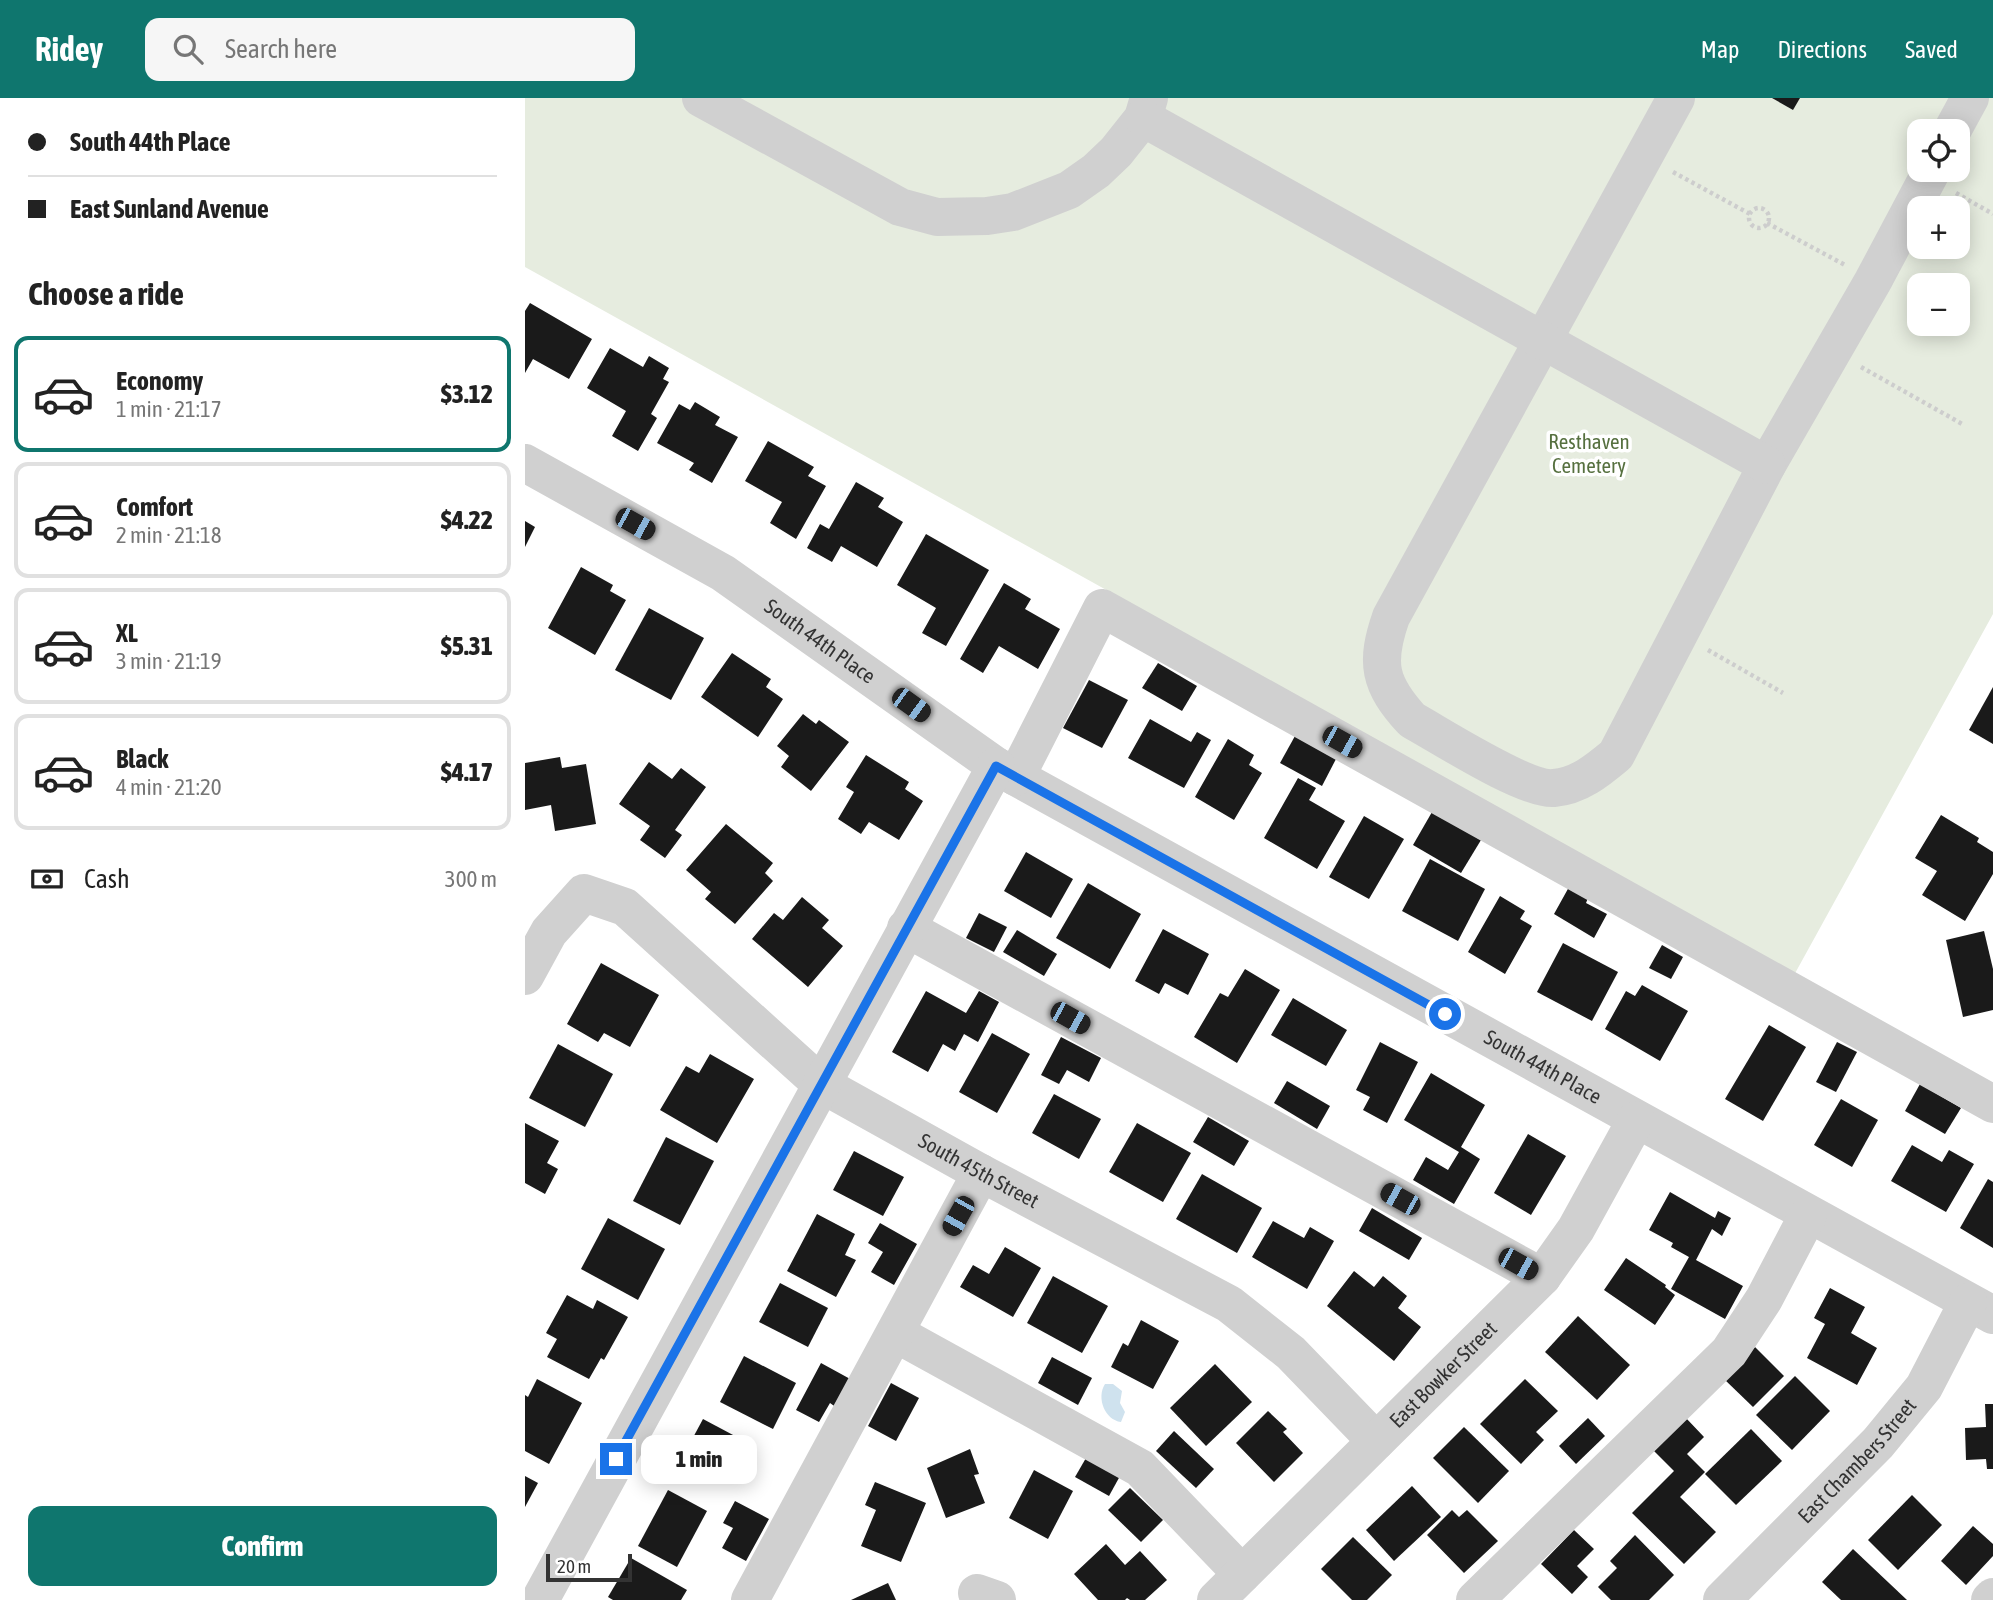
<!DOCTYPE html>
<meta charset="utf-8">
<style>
body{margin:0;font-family:"Asap Condensed",sans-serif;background:#f6f6f6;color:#222;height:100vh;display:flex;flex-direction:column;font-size:26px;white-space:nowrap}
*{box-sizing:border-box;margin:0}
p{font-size:23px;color:#767676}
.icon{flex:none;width:38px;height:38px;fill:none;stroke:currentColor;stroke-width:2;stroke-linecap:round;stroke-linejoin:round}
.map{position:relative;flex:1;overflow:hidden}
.sheet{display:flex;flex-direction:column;background:#fff;width:525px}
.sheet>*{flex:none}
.guide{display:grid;align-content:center;height:154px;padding:0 28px;background:#fff}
.tools{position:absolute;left:1382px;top:21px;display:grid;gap:14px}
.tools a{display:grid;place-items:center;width:63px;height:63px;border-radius:14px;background:#fff;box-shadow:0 4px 18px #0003;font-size:35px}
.scale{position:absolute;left:21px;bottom:18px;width:86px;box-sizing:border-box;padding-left:7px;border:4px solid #333;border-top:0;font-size:19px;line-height:24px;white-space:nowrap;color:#333;-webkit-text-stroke:5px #fff;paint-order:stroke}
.end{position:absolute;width:32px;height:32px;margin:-16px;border:9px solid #1a73e8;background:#fff;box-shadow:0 0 0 4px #fff}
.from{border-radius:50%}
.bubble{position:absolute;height:49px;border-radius:14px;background:#fff;box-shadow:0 4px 18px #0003;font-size:23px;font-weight:800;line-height:49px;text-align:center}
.car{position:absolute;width:21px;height:42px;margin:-21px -10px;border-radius:9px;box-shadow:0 0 5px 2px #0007;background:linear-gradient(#222 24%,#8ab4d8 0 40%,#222 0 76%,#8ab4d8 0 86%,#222 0)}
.guide b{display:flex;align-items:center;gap:24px;height:66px;font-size:26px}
.guide b+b{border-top:2px solid #e0e0e0}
.guide i{width:18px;height:18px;background:#222}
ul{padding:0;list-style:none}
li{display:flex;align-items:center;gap:21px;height:116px;margin:0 14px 10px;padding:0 14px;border:4px solid #e0e0e0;border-radius:14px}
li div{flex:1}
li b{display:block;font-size:26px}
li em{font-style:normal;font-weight:800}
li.current{border-color:#0f766e}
li>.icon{width:63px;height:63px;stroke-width:1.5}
h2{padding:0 28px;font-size:32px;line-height:84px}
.pay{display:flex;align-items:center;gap:18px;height:77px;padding:0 28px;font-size:26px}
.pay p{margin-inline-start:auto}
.cta{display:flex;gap:14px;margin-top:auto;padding:14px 28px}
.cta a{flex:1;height:80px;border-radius:14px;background:#0f766e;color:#fff;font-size:28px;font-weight:800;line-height:80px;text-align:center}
header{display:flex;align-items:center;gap:42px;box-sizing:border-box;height:98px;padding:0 35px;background:#0f766e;color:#fff}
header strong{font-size:33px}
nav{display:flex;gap:38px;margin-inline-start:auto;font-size:24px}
.search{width:490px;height:63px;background:#f6f6f6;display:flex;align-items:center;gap:18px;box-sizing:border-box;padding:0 24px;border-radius:14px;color:#767676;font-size:26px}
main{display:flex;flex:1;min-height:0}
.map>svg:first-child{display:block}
.green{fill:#e6ecdf;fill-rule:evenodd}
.water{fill:#cfe2ee}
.building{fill:#1a1a1a}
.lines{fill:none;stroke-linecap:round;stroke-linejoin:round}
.path{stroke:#cdcdcd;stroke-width:4.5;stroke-dasharray:3.5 3.5;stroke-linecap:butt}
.minor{stroke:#d0d0d0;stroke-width:38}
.route{stroke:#1a73e8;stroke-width:9}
.labels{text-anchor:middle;stroke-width:7;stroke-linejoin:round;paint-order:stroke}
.park-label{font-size:21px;fill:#56703f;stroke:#fff}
.street-label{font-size:21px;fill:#333;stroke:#fff}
</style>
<header>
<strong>Ridey</strong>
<div class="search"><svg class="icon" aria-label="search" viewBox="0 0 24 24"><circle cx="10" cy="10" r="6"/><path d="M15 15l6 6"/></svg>Search here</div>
<nav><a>Map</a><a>Directions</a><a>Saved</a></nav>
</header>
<main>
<section class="sheet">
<div class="guide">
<b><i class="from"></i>South 44th Place</b>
<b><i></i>East Sunland Avenue</b>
</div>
<h2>Choose a ride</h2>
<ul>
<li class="current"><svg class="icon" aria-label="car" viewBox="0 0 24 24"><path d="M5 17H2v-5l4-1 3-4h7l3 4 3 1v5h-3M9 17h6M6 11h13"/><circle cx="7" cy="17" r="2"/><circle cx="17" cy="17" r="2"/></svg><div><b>Economy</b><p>1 min · 21:17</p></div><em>$3.12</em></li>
<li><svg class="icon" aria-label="car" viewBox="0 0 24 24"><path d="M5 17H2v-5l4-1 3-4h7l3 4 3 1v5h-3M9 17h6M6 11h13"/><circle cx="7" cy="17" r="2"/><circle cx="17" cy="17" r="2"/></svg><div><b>Comfort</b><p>2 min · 21:18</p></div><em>$4.22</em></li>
<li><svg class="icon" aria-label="car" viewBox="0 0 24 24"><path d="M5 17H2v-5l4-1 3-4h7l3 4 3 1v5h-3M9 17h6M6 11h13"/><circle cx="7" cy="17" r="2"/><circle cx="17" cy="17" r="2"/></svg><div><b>XL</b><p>3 min · 21:19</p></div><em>$5.31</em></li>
<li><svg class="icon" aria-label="car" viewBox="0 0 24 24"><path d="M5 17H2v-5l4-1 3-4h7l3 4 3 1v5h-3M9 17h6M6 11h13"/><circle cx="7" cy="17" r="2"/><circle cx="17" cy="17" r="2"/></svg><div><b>Black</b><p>4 min · 21:20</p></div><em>$4.17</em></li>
</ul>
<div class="pay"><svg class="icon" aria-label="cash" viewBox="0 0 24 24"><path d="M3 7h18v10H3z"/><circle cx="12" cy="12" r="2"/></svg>Cash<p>300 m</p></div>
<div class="cta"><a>Confirm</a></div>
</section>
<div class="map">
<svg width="1468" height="1502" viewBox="0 0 1468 1502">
<rect width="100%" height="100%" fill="#fff"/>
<!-- green -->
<path class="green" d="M0 0H1468V516L1268 879 585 494 0 169ZM1395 33H1433V72H1395ZM1395 110H1433V149H1395ZM1395 187H1433V226H1395Z"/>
<!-- water -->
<path class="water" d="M580 1286H588L597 1293 595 1305 600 1314 596 1324C580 1322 571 1300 580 1286Z"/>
<!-- building -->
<g class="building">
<path d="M1247 0H1275L1268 12Z"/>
<path d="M5 205 67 241 44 281 8 261 0 275V213Z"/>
<path d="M85 250 118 269 124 258 144 270 138 281 144 284 126 316 132 320 113 353 87 338 101 313 62 290Z"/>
<path d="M170 304 195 319 190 327 213 339 187 385 164 372 169 365 132 345 154 306 165 312Z"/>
<path d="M243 343 289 369 283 378 301 388 271 441 245 425 257 404 220 383Z"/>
<path d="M331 384 359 400 353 409 378 424 352 469 316 448 307 464 282 450 295 426 304 431Z"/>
<path d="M0 423 10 429 0 449Z"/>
<path d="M401 436 464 472 421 548 397 535 411 510 372 487Z"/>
<path d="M56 469 88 487 85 493 101 502 70 557 23 530Z"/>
<path d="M479 485 506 501 500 511 535 531 513 571 474 548 458 575 435 561Z"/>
<path d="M124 510 179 540 146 602 90 572Z"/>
<path d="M207 555 246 581 241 589 258 601 233 639 176 599Z"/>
<path d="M633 565 672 588 657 613 617 590Z"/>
<path d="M564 582 603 602 577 650 538 630Z"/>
<path d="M1468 589V646L1444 632Z"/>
<path d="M278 616 291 626 294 622 324 644 286 693 256 669 264 658 252 648Z"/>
<path d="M625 621 666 644 672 634 686 642 659 690 603 660Z"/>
<path d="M770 638 811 661 797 688 755 665Z"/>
<path d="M703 641 729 657 724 667 737 675 709 722 670 699Z"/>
<path d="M341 657 384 684 380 691 398 703 374 742 344 724 336 736 313 721 329 694 321 689Z"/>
<path d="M35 659 37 670 61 666 71 726 30 733 26 707 0 712V665Z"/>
<path d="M124 664 147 681 156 670 181 689 150 732 157 737 140 760 115 742 125 728 94 706Z"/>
<path d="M773 680 791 690 784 702 820 723 792 771 739 740Z"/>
<path d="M907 714 956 742 936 775 888 747Z"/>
<path d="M1416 717 1454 740 1452 744 1468 754V776L1440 823 1397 797 1412 773 1390 760Z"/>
<path d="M839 718 879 741 844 801 804 779Z"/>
<path d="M201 726 248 765 240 775 248 783 210 826 180 801 186 794 161 772Z"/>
<path d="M501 754 548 781 526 820 479 793Z"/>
<path d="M905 761 960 791 933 843 877 813Z"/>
<path d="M563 785 616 816 585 871 531 840Z"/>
<path d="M1044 789 1063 800 1061 805 1082 816 1069 840 1029 816Z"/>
<path d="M975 798 1000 813 995 821 1007 828 980 876 943 854Z"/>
<path d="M277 799 304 822 297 830 318 848 283 889 227 841 249 815 258 822Z"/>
<path d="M454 815 482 829 469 854 441 840Z"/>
<path d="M638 831 684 856 663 897 640 885 634 896 610 883Z"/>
<path d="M492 832 532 856 519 878 478 854Z"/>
<path d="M1459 833 1468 871V912L1438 919 1421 842Z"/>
<path d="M1038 845 1093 874 1067 923 1012 894Z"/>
<path d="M1137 847 1158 859 1146 881 1124 870Z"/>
<path d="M76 865 134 897 105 949 79 935 73 944 42 926Z"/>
<path d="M720 871 755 892 712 965 669 939 695 895 703 899Z"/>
<path d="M1117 887 1163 913 1135 963 1080 931 1101 893 1110 898Z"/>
<path d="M401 893 441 915 454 893 474 904 453 944 439 936 430 953 418 946 403 974 367 954Z"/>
<path d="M768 900 822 932 801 968 746 937Z"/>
<path d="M1244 927 1281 949 1238 1023 1200 1001Z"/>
<path d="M467 935 505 956 472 1015 434 994Z"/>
<path d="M536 939 576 960 564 984 542 972 534 986 516 977Z"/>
<path d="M855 944 893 964 862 1025 838 1012 845 999 831 992Z"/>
<path d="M1312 944 1332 954 1311 994 1291 984Z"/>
<path d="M33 946 88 976 60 1029 4 1000Z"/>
<path d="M185 956 229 981 192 1045 135 1012 161 968 174 975Z"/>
<path d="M906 975 960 1007 936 1049 955 1061 929 1106 888 1082 901 1059 923 1072 934 1054 879 1022Z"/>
<path d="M762 983 805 1008 792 1031 749 1005Z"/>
<path d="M1395 986 1436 1010 1420 1036 1380 1013Z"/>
<path d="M529 996 576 1021 554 1061 507 1035Z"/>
<path d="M1316 1001 1353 1022 1327 1069 1289 1047Z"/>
<path d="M683 1019 724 1043 709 1068 668 1044Z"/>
<path d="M0 1025 34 1043 22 1065 33 1071 20 1096 0 1085Z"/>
<path d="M612 1025 666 1055 638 1104 584 1074Z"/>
<path d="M1003 1036 1041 1058 1006 1117 969 1095Z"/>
<path d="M141 1039 189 1063 155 1127 108 1103Z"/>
<path d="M1387 1047 1417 1064 1424 1052 1449 1066 1421 1114 1366 1083Z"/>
<path d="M329 1053 379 1079 358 1118 308 1092Z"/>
<path d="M677 1076 737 1110 712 1155 651 1121Z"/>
<path d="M1463 1081 1468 1084V1150L1435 1130Z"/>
<path d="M1145 1094 1190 1120 1193 1113 1206 1120 1197 1138 1187 1131 1171 1162 1218 1188 1200 1221 1146 1191 1164 1159 1146 1149 1148 1145 1124 1132Z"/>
<path d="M847 1110 897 1140 884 1162 834 1133Z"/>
<path d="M292 1116 330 1136 320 1157 331 1162 311 1199 262 1173Z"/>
<path d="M83 1120 140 1151 113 1202 56 1171Z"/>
<path d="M748 1123 779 1140 785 1129 809 1143 782 1191 727 1159Z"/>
<path d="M355 1125 392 1146 369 1187 346 1174 358 1154 343 1145Z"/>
<path d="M480 1149 516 1170 488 1219 435 1189 448 1167 464 1176Z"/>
<path d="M1101 1160 1141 1187 1140 1189 1150 1197 1130 1227 1079 1192Z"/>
<path d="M829 1173 849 1189 858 1178 882 1198 873 1210 896 1229 869 1263 802 1208Z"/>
<path d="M528 1178 583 1208 557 1255 502 1225Z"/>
<path d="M255 1185 303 1210 283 1249 234 1224Z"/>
<path d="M1305 1190 1340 1209 1326 1235 1352 1250 1332 1287 1282 1260 1300 1226 1289 1220Z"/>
<path d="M42 1197 68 1211 72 1202 103 1219 79 1262 76 1260 64 1281 22 1259 32 1241 21 1235Z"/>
<path d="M1053 1218 1105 1267 1072 1302 1020 1254Z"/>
<path d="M616 1222 654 1243 628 1291 586 1269 598 1245 603 1248Z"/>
<path d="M1230 1249 1259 1278 1228 1309 1199 1281Z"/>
<path d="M219 1258 271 1285 248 1331 195 1304Z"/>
<path d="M527 1259 567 1280 553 1307 513 1285Z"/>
<path d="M296 1265 327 1282 312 1310 305 1305 294 1324 271 1312Z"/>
<path d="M690 1266 727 1304 681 1348 645 1310Z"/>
<path d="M1270 1278 1305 1313 1267 1352 1231 1317Z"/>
<path d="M12 1281 57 1305 24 1366 0 1353V1297L3 1299Z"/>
<path d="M1000 1281 1033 1313 1011 1334 1019 1342 996 1366 955 1326Z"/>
<path d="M366 1285 394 1300 371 1343 343 1328Z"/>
<path d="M1460 1306H1468V1371H1462L1461 1361 1441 1362 1440 1330 1461 1329Z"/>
<path d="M743 1313 762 1331 758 1334 778 1355 749 1384 711 1345Z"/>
<path d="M1063 1320 1080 1338 1051 1366 1034 1348Z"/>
<path d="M1161 1320 1179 1339 1162 1356 1180 1374 1155 1399 1191 1434 1159 1466 1107 1415 1149 1373 1129 1353Z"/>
<path d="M178 1321 225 1346 205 1386 157 1360Z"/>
<path d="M939 1329 984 1373 953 1405 908 1360Z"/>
<path d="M1226 1331 1257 1363 1211 1407 1180 1376Z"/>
<path d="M649 1333 689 1371 671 1390 631 1353Z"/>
<path d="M445 1351 454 1376 449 1377 460 1405 421 1420 402 1370Z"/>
<path d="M561 1360 595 1378 584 1398 550 1379Z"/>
<path d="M509 1372 548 1393 523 1441 484 1420Z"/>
<path d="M0 1378 13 1385 0 1409Z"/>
<path d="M350 1384 401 1405 376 1464 336 1448 351 1412 340 1407Z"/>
<path d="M887 1388 916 1419 869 1463 841 1432Z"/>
<path d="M605 1390 638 1422 616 1444 583 1412Z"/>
<path d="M143 1392 182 1413 152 1469 113 1448Z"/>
<path d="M1387 1397 1417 1427 1373 1472 1343 1442Z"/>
<path d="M210 1403 244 1421 221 1463 197 1450 208 1430 198 1425Z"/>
<path d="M927 1412 934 1419 942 1412 973 1443 939 1475 902 1437Z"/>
<path d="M1448 1428 1468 1446V1458L1441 1487 1416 1463Z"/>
<path d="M1049 1432 1069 1451 1052 1468 1063 1479 1047 1496 1016 1466Z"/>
<path d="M1110 1437 1149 1477 1124 1502H1086L1073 1489 1092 1470 1085 1463Z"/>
<path d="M828 1439 867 1477 842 1502H827L796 1471Z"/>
<path d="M581 1446 600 1467 615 1453 642 1482 620 1502H605L602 1500 600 1502H573L549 1476Z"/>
<path d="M1328 1451 1382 1502H1316L1297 1484Z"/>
<path d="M106 1460 162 1492 156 1502H88L83 1499Z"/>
<path d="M363 1485 371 1502H326Z"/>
</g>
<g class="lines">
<!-- path -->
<g class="path">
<path d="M1148 74 1225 116"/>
<path d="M1431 95 1468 116"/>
<circle cx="1234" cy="120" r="10"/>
<path d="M1242 125 1320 167"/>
<path d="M1336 269 1439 327"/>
<path d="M1183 552 1258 595"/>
</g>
<!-- minor -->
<g class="minor">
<path d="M176 0 375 109 412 119 462 118 488 114 544 92 571 73 591 54 618 20 624 0"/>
<path d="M1151 0 866 519C850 565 854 586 887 622 916 638 1001 693 1029 690 1054 688 1073 672 1091 657L1242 367 1348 183 1407 72"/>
<path d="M618 20 1242 367"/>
<path d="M1427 33 1445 0"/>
<path id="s1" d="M0 365 198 475 471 668 1468 1217"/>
<path d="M491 679 577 510 1468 1006"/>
<path d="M381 830 1017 1179"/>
<path id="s2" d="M0 878 24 834 59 795 100 809 296 986 456 1075 704 1206 766 1255 851 1343"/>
<path d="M370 1235 615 1370 717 1476"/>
<path d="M452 1495 472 1502"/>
<path d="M15 1502 471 668"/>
<path d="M225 1502 456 1075"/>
<path id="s3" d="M691 1502 1017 1179 1051 1131 1111 1022"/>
<path d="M950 1502 1204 1254 1239 1201 1283 1117"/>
<path id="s4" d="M1197 1502 1353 1345 1399 1289 1443 1204"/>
<path d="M1465 1502 1468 1499"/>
</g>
</g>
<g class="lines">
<!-- route -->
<path class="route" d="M91 1361 471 668 920 916"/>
</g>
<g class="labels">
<!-- park labels -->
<g class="park-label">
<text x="1064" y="351">Resthaven<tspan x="1064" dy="24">Cemetery</tspan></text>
</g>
<!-- street labels -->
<g class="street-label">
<text dy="7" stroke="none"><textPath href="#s1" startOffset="345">South 44th Place</textPath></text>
<text dy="7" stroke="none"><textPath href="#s1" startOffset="1185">South 44th Place</textPath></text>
<text dy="7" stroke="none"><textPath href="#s2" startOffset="590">South 45th Street</textPath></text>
<text dy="7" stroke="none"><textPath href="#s3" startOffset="320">East Bowker Street</textPath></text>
<text dy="7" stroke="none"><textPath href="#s4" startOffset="194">East Chambers Street</textPath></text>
</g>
</g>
</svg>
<div class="tools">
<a><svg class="icon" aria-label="locate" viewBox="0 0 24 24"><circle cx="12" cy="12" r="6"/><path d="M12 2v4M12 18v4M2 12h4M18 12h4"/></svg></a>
<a>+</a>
<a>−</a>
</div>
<div class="scale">20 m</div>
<i class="end from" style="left:920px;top:916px"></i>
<i class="end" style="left:91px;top:1361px"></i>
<div class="bubble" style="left:116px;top:1337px;width:116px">1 min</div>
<i class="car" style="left:110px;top:426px;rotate:119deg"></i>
<i class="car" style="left:386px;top:607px;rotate:126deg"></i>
<i class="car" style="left:817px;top:644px;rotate:119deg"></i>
<i class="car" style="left:545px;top:920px;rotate:119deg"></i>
<i class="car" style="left:875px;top:1101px;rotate:299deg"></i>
<i class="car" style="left:433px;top:1118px;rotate:209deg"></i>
<i class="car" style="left:993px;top:1166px;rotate:119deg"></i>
</div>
</main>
